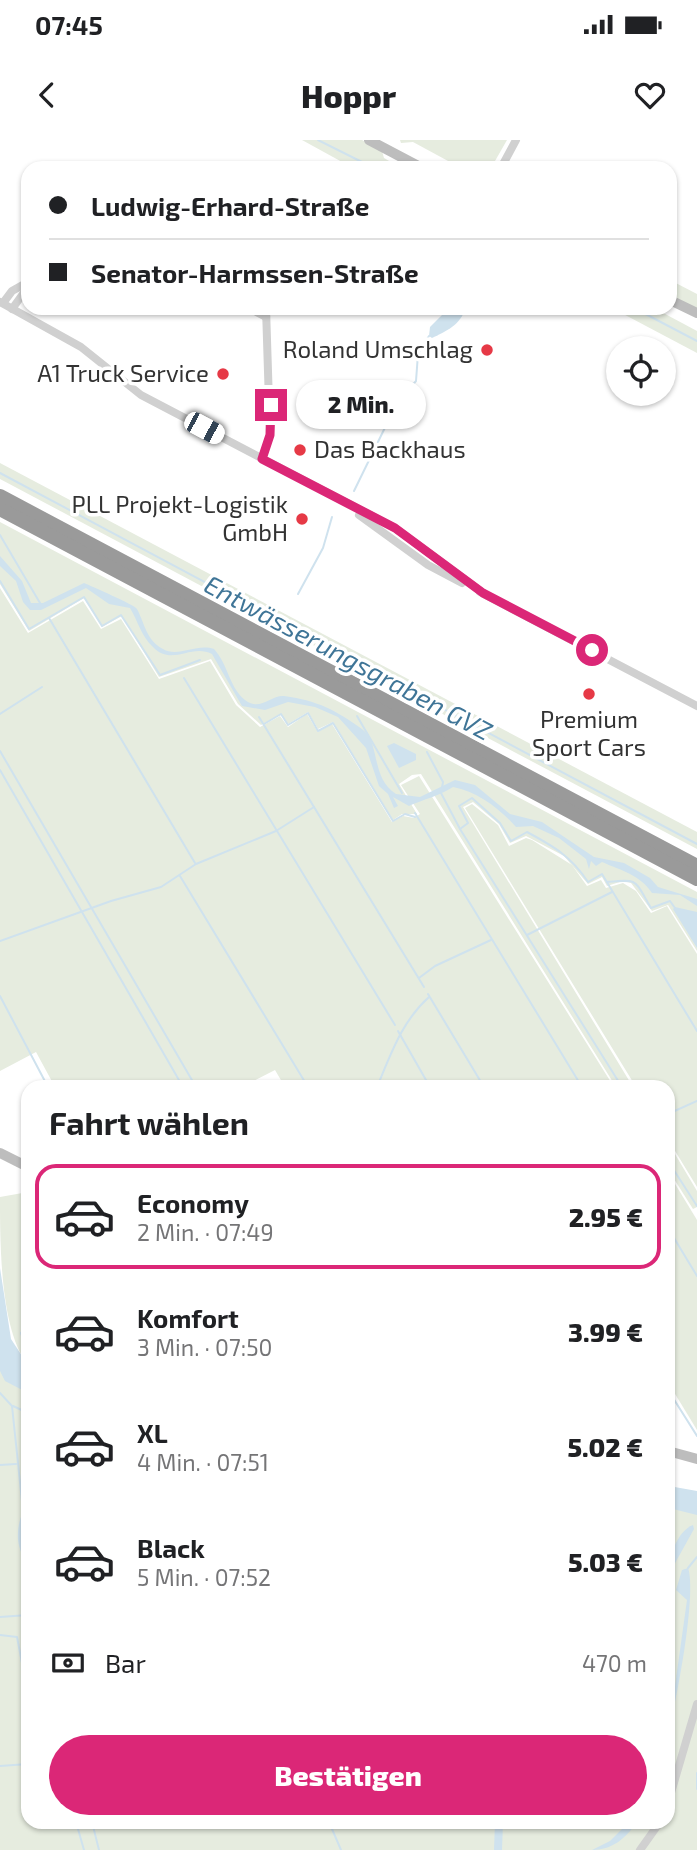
<!DOCTYPE html>
<html lang="de">
<meta charset="utf-8">
<style>
body{margin:0;font-family:"Exo 2",sans-serif;background:#f2f2f2;color:#202124;height:100vh;display:flex;flex-direction:column;font-size:26px;white-space:nowrap}
*{box-sizing:border-box;margin:0}
p{font-size:23px;color:#757577}
.icon{flex:none;width:38px;height:38px;fill:none;stroke:currentColor;stroke-width:2;stroke-linecap:round;stroke-linejoin:round}
.map{position:relative;flex:1;overflow:hidden}
.side{position:absolute;left:21px;top:940px;width:654px;height:749px;display:flex;flex-direction:column;background:#fff;border-radius:21px;box-shadow:0 2px 5px #0004}
.side>*{flex:none}
.hud{position:absolute;left:21px;top:21px;width:656px;height:154px;border-radius:21px;box-shadow:0 2px 5px #0004;display:grid;align-content:center;height:154px;padding:0 28px;background:#fff}
.fabs{position:absolute;left:606px;top:196px;display:grid;gap:14px}
.fabs a{display:grid;place-items:center;width:70px;height:70px;border-radius:50%;background:#fff;box-shadow:0 2px 5px #0004;font-size:35px}
.end{position:absolute;width:32px;height:32px;margin:-16px;border:9px solid #db2777;background:#fff;box-shadow:0 0 0 4px #fff}
.from{border-radius:50%}
.bubble{position:absolute;height:49px;border-radius:24px;background:#fff;box-shadow:0 2px 5px #0004;font-size:23px;font-weight:800;line-height:49px;text-align:center}
.car{position:absolute;width:21px;height:42px;margin:-21px -10px;border-radius:9px;box-shadow:0 0 5px 2px #0007;background:linear-gradient(#fff 24%,#345 0 40%,#fff 0 76%,#345 0 86%,#fff 0)}
.hud b{display:flex;align-items:center;gap:24px;height:66px;font-size:26px}
.hud b+b{border-top:2px solid #e0e0e0}
.hud i{width:18px;height:18px;background:#202124}
ul{padding:0;list-style:none}
li{display:flex;align-items:center;gap:21px;height:105px;margin:0 14px 10px;padding:0 14px;border:4px solid transparent;border-radius:21px}
li div{flex:1}
li b{display:block;font-size:26px}
li em{font-style:normal;font-weight:800}
li.on{border-color:#db2777}
li>.icon{width:63px;height:63px;stroke-width:1.5}
h2{padding:0 28px;font-size:32px;line-height:84px}
.pay{display:flex;align-items:center;gap:18px;height:77px;padding:0 28px;font-size:26px}
.pay p{margin-inline-start:auto}
.primary-button{display:flex;gap:14px;margin-top:auto;padding:14px 28px}
.primary-button a{flex:1;height:80px;border-radius:42px;background:#db2777;color:#fff;font-size:28px;font-weight:800;line-height:80px;text-align:center}
.status{display:flex;justify-content:space-between;align-items:center;height:49px;padding:0 35px;background:#fff;direction:ltr}
.status svg{height:19px;fill:currentColor}
header{display:flex;justify-content:space-between;align-items:center;height:91px;padding:0 28px;background:#fff;font-size:32px;font-weight:800}
.map>svg:first-child{display:block}
.green{fill:#e6ecdf}
.water{fill:#cfe2ee}
.lines{fill:none;stroke-linecap:round;stroke-linejoin:round}
.stream{stroke:#cfe2ee;stroke-width:2}
.street{stroke:#d0d0d0;stroke-width:8}
.secondary{stroke:#bdbdbd;stroke-width:10}
.highway{stroke:#9a9a9a;stroke-width:14}
.route{stroke:#db2777;stroke-width:9}
.poi-dot{fill:#e63946;stroke:#fff;stroke-width:2.5}
.labels{text-anchor:middle;stroke-width:7;stroke-linejoin:round;paint-order:stroke}
.poi-label{font-size:24px;fill:#333;stroke:#fff;text-anchor:end}
.water-label{font-size:26px;font-style:italic;fill:#3f7597;stroke:#fff}
</style>
<div class="status"><b>07:45</b><svg viewBox="0 0 49 12"><path d="M0 12V9h3v3zM5 12V6h3v6zM10 12V3h3v9zM15 12V0h3v12zM26 1h20v11H26zM47 4h2v5h-2z"/></svg></div>
<header><svg class="icon" aria-label="back" viewBox="0 0 24 24"><path d="M15 5l-7 7 7 7"/></svg>Hoppr<svg class="icon" aria-label="heart" viewBox="0 0 24 24"><path d="M12 20l-8-8c-3-5 5-10 8-4 3-6 11-1 8 4z"/></svg></header>
<div class="map">
<svg width="697" height="1710" viewBox="0 0 697 1710">
<rect width="100%" height="100%" fill="#fff"/>
<!-- green -->
<g class="green">
<path d="M302 0H362L382 11 384 18 401 28H353Z"/>
<path d="M400 0H507L491 28H461L413 2 401 3Z"/>
<path d="M670 140 697 154V169L670 155Z"/>
<path d="M612 168H654L697 191V213Z"/>
<path d="M0 323 697 692V709L0 339Z"/>
<path d="M0 382 697 752V811L668 765 652 771 631 743 623 741 607 746 602 737 588 744 564 716 526 696 510 703 499 684 473 662 463 667 633 947H616L421 634 412 635 399 644 417 674H402L393 680 333 582 318 589 308 572 288 584 281 574 261 585 238 564 211 519 159 537 122 476 102 487 84 458 29 491 0 444Z"/>
<path d="M0 448 28 493 83 461 101 489 121 479 159 539 210 521 236 565 260 587 280 576 288 587 307 574 318 592 332 584 392 682 403 676 414 678 420 674 401 645 419 636 614 947H285L275 930 242 947H55L36 912 0 931Z"/>
<path d="M472 664 498 685 509 706 526 698 532 700 572 725 587 746 601 740 606 748 623 743 636 751 651 773 667 766 697 814V1047L669 1001 668 947H636L465 668Z"/>
<path d="M669 1004 697 1051V1067L693 1069 669 1031Z"/>
<path d="M669 1034 697 1080V1290L669 1244Z"/>
<path d="M28 1052V1225C0 1191 0 1103 0 1057Z"/>
<path d="M0 1167 6 1201 28 1234V1682H668L669 1353 697 1360V1710H0Z"/>
</g>
<!-- water -->
<g class="water">
<path d="M449 168H465C462 184 445 192 432 198L429 196 430 187Z"/>
<path d="M0 416 22 441 31 463H43L84 443C91 446 135 465 137 469 145 484 146 500 163 509 178 518 196 503 214 509 228 524 229 547 245 560 260 572 270 555 284 556 319 561 335 570 362 589 381 603 370 637 396 654L420 657 455 640 475 645 510 674 542 682 594 717 624 723 650 738 658 747 697 759V766L680 755 652 753C639 734 622 731 602 722L596 726 591 721 589 729 586 719 559 698 533 686 516 687C499 668 478 652 453 647 434 658 427 658 409 666L393 657 398 666 394 668 388 654 379 646 366 608 338 577 315 567 288 562 265 570 242 566 212 514C191 503 172 527 153 507 141 496 138 481 130 468L109 464 86 448 41 470H30L23 462 16 441 0 426Z"/>
<path d="M394 603 416 614V620L399 628 387 606Z"/>
<path d="M675 767 697 772V808L673 769Z"/>
<path d="M0 1128 11 1199 28 1225V1253L5 1241 0 1231Z"/>
<path d="M669 1346 697 1351V1375L669 1368Z"/>
<path d="M23 1371 28 1375V1426C16 1406 15 1392 23 1371Z"/>
<path d="M693 1385 694 1389 669 1434C668 1418 677 1391 693 1385Z"/>
<path d="M688 1428C697 1453 677 1559 669 1589L687 1460 676 1450 682 1430Z"/>
<path d="M495 1682H503L502 1710H494Z"/>
<path d="M629 1682H637C625 1699 612 1710 592 1710L610 1701Z"/>
</g>
<g class="lines">
<!-- stream -->
<g class="stream">
<path d="M318 0 374 28"/>
<path d="M634 168 697 201"/>
<path d="M0 333 697 704"/>
<path d="M354 351 397 263 416 241 418 214 429 196"/>
<path d="M0 395 40 463"/>
<path d="M0 441 29 489 84 457 102 486 121 475 160 535 200 520"/>
<path d="M298 454 323 408 332 377"/>
<path d="M49 478 195 723"/>
<path d="M184 538 395 885"/>
<path d="M0 574 42 547"/>
<path d="M357 576 402 653"/>
<path d="M259 577 424 847"/>
<path d="M264 584 281 574 288 585 308 573 318 591 333 583 393 681 405 674 415 677"/>
<path d="M0 611 196 947"/>
<path d="M427 612 443 642 442 648"/>
<path d="M0 630 183 947"/>
<path d="M441 653 460 689 622 947"/>
<path d="M415 673 582 947"/>
<path d="M460 689 468 683 459 666 472 658 500 683 511 701 527 692C553 706 571 716 588 742L602 734 697 891"/>
<path d="M180 736 308 947"/>
<path d="M607 742C639 739 634 739 651 768L670 761 675 768"/>
<path d="M527 795 612 752"/>
<path d="M0 801 111 761 161 747 196 724 276 691 314 667"/>
<path d="M419 838 435 826 491 800"/>
<path d="M428 854 484 947"/>
<path d="M0 856 48 947"/>
<path d="M398 891 430 947"/>
<path d="M377 947C391 914 402 881 429 857"/>
<path d="M668 974 697 961"/>
<path d="M668 1021 697 1066"/>
<path d="M668 1088 697 1136"/>
<path d="M28 1183 21 1193 28 1214"/>
<path d="M668 1250 697 1296"/>
<path d="M0 1253 12 1266 23 1371"/>
<path d="M13 1266 28 1273"/>
<path d="M0 1325 16 1324"/>
<path d="M688 1428 697 1417"/>
<path d="M0 1477 28 1475"/>
<path d="M0 1495 17 1497 28 1554"/>
<path d="M0 1626 28 1624"/>
<path d="M697 1633V1649"/>
<path d="M76 1682 84 1710"/>
<path d="M92 1682 99 1710"/>
<path d="M329 1682 341 1710"/>
</g>
<!-- street -->
<g class="street">
<path d="M501 28 516 0"/>
<path d="M0 162 81 207 141 255 395 388 483 453"/>
<path d="M3 163 12 151 28 142"/>
<path d="M249 168 266 177"/>
<path d="M12 169 28 147"/>
<path d="M262 319 270 295 266 168"/>
<path d="M359 375 428 425 462 443"/>
<path d="M480 452 697 566"/>
<path d="M668 1663 697 1564"/>
<path d="M640 1710 660 1682"/>
</g>
<!-- secondary -->
<g class="secondary">
<path d="M369 0 422 28"/>
<path d="M670 160 697 173"/>
<path d="M0 1013 28 1027"/>
<path d="M668 1311 697 1319"/>
</g>
<!-- highway -->
<g class="highway">
<path d="M0 356 697 726"/>
<path d="M0 369 697 739"/>
</g>
</g>
<g class="lines">
<!-- route -->
<path class="route" d="M271 265 270 295 262 319 395 388 483 453 592 510"/>
</g>
<!-- markers -->
<g class="poi-dot">
<circle cx="487" cy="210" r="7"/>
<circle cx="223" cy="234" r="7"/>
<circle cx="300" cy="310" r="7"/>
<circle cx="302" cy="379" r="7"/>
<circle cx="589" cy="554" r="7"/>
</g>
<g class="labels">
<!-- poi labels -->
<g class="poi-label">
<text x="473" y="218">Roland Umschlag</text>
<text x="209" y="242">A1 Truck Service</text>
<text x="314" y="318" text-anchor="start">Das Backhaus</text>
<text x="288" y="373">PLL Projekt-Logistik<tspan x="288" dy="28">GmbH</tspan></text>
<text x="589" y="588" text-anchor="middle">Premium<tspan x="589" dy="28">Sport Cars</tspan></text>
</g>
<!-- water labels -->
<g class="water-label">
<text transform="translate(348 518) rotate(28)" y="9">Entwässerungsgraben GVZ</text>
</g>
</g>
</svg>
<div class="fabs">
<a><svg class="icon" aria-label="locate" viewBox="0 0 24 24"><circle cx="12" cy="12" r="6"/><path d="M12 2v4M12 18v4M2 12h4M18 12h4"/></svg></a>
</div>
<i class="end from" style="left:592px;top:510px"></i>
<i class="end" style="left:271px;top:265px"></i>
<div class="bubble" style="left:296px;top:240px;width:130px">2 Min.</div>
<i class="car" style="left:204px;top:288px;rotate:118deg"></i>
<div class="hud">
<b><i class="from"></i>Ludwig-Erhard-Straße</b>
<b><i></i>Senator-Harmssen-Straße</b>
</div>
<section class="side">
<h2>Fahrt wählen</h2>
<ul>
<li class="on"><svg class="icon" aria-label="car" viewBox="0 0 24 24"><path d="M5 17H2v-5l4-1 3-4h7l3 4 3 1v5h-3M9 17h6M6 11h13"/><circle cx="7" cy="17" r="2"/><circle cx="17" cy="17" r="2"/></svg><div><b>Economy</b><p>2 Min. · 07:49</p></div><em>2.95 €</em></li>
<li><svg class="icon" aria-label="car" viewBox="0 0 24 24"><path d="M5 17H2v-5l4-1 3-4h7l3 4 3 1v5h-3M9 17h6M6 11h13"/><circle cx="7" cy="17" r="2"/><circle cx="17" cy="17" r="2"/></svg><div><b>Komfort</b><p>3 Min. · 07:50</p></div><em>3.99 €</em></li>
<li><svg class="icon" aria-label="car" viewBox="0 0 24 24"><path d="M5 17H2v-5l4-1 3-4h7l3 4 3 1v5h-3M9 17h6M6 11h13"/><circle cx="7" cy="17" r="2"/><circle cx="17" cy="17" r="2"/></svg><div><b>XL</b><p>4 Min. · 07:51</p></div><em>5.02 €</em></li>
<li><svg class="icon" aria-label="car" viewBox="0 0 24 24"><path d="M5 17H2v-5l4-1 3-4h7l3 4 3 1v5h-3M9 17h6M6 11h13"/><circle cx="7" cy="17" r="2"/><circle cx="17" cy="17" r="2"/></svg><div><b>Black</b><p>5 Min. · 07:52</p></div><em>5.03 €</em></li>
</ul>
<div class="pay"><svg class="icon" aria-label="cash" viewBox="0 0 24 24"><path d="M3 7h18v10H3z"/><circle cx="12" cy="12" r="2"/></svg>Bar<p>470 m</p></div>
<div class="primary-button"><a>Bestätigen</a></div>
</section>
</div>
